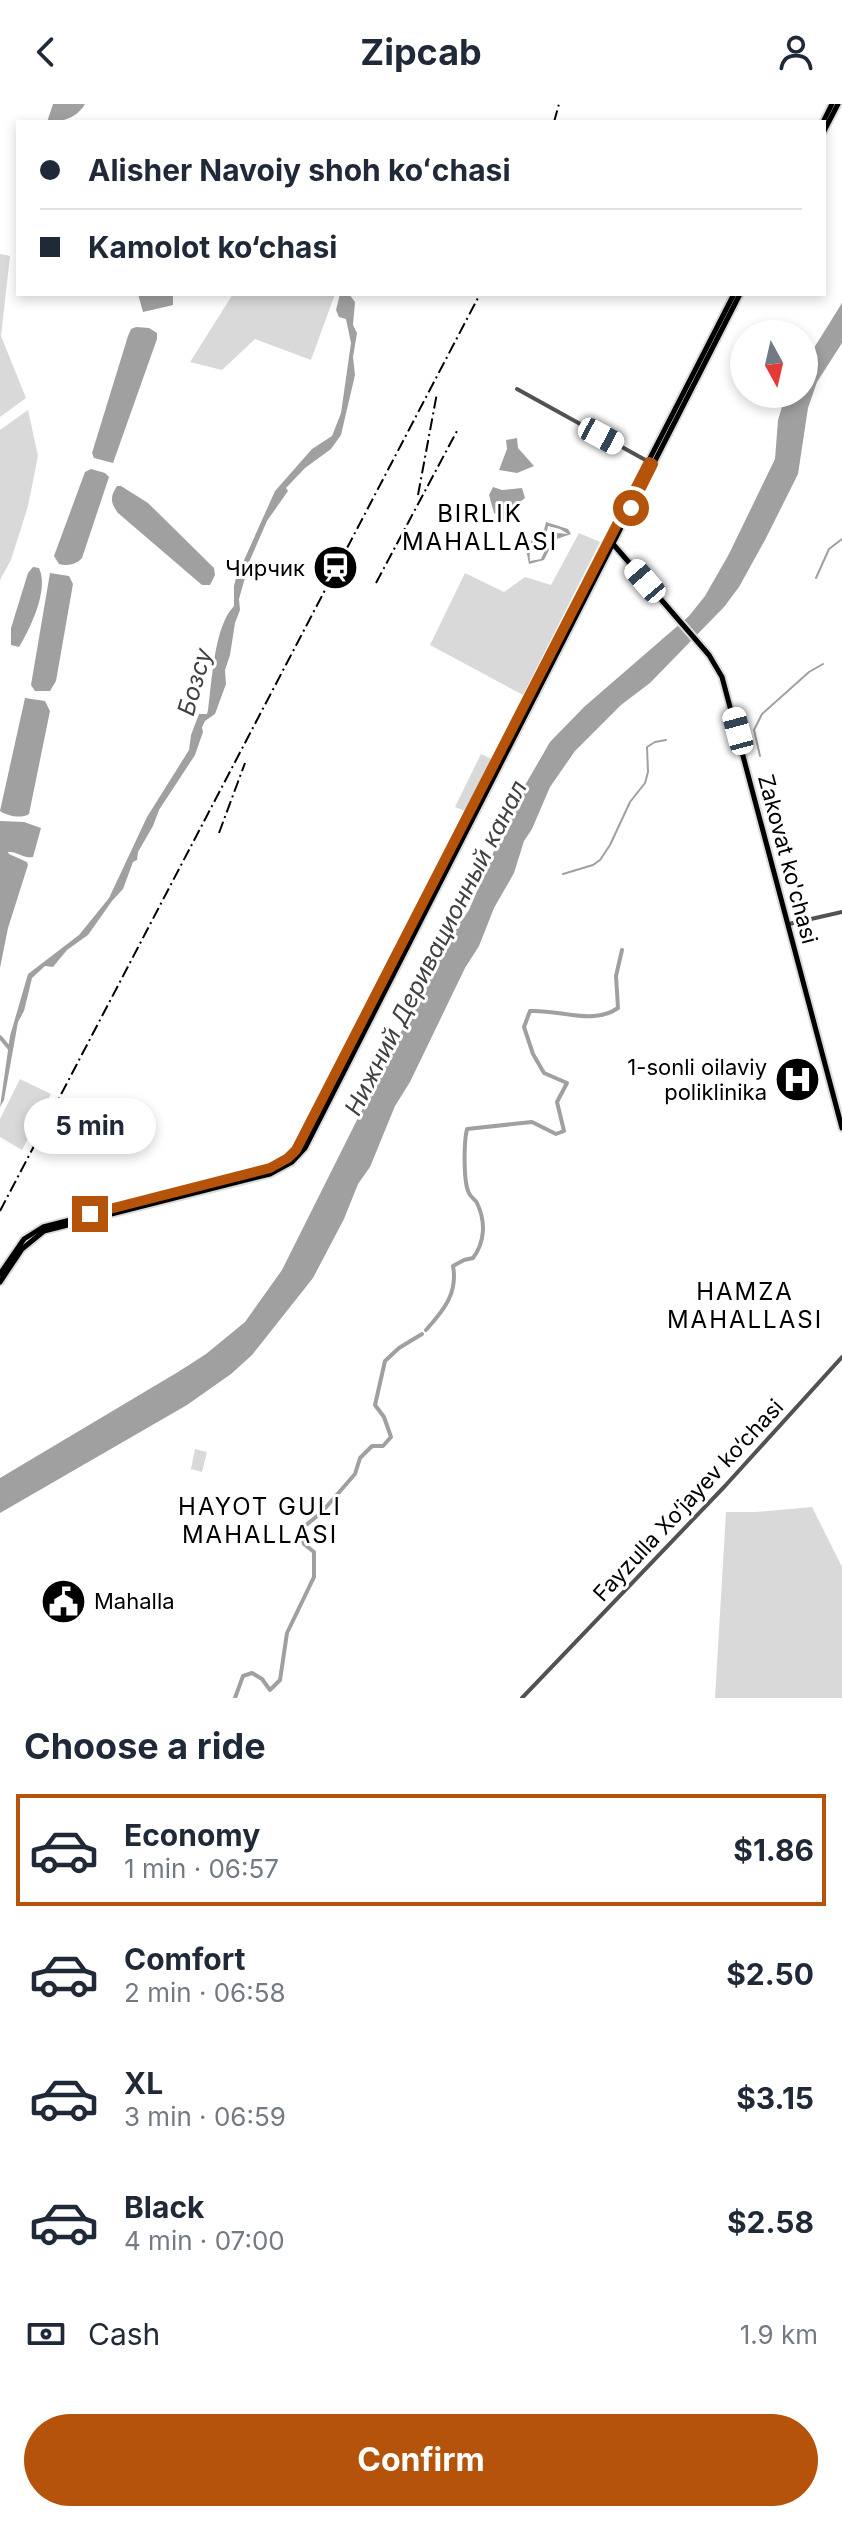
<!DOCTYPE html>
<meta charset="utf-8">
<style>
body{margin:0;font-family:Inter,sans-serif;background:#f2f2f3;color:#1f2937;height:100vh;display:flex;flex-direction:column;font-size:30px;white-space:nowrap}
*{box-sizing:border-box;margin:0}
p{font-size:26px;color:#747a83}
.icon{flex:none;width:44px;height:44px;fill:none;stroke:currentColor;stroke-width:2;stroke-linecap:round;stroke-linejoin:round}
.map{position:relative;height:1594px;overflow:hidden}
.panel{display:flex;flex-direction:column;background:#fff;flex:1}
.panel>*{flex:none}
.banner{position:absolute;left:16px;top:16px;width:810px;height:176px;border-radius:0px;box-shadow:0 4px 12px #0003;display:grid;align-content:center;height:176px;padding:0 24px;background:#fff}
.needle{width:52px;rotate:172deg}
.buttons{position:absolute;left:730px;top:216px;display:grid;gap:16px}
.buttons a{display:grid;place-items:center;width:88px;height:88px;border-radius:50%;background:#fff;box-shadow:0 4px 12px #0003;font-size:40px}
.end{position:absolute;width:36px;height:36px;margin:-18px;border:10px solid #b45309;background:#fff;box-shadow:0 0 0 4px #fff}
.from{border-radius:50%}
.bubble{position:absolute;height:56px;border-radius:28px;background:#fff;box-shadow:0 4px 12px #0003;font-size:26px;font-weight:700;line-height:56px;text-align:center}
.car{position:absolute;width:24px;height:48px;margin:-24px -12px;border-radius:10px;box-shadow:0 0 6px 2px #0007;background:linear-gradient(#fff 24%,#345 0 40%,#fff 0 76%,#345 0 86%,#fff 0)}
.banner b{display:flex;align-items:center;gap:28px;height:76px;font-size:30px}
.banner b+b{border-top:2px solid #e0e1e3}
.banner i{width:20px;height:20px;background:#1f2937}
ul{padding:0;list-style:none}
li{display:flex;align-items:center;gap:24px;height:112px;margin:0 16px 12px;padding:0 8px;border:4px solid transparent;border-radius:0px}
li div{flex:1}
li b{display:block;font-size:30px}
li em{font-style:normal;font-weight:700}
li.active{border-color:#b45309}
li>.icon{width:72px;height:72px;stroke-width:1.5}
h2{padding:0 24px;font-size:36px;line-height:96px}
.pay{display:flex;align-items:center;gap:20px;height:88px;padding:0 24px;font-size:30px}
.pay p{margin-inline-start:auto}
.cta{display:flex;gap:16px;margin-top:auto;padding:16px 24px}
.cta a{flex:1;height:92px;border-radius:48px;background:#b45309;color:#fff;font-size:32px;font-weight:700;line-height:92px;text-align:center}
header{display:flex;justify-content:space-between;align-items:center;height:104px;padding:0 24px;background:#fff;font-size:36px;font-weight:700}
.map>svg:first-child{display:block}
.green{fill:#d9d9d9}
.water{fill:#a0a0a0;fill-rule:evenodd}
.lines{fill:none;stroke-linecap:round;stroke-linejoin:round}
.stream{stroke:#a0a0a0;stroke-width:2}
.canal{stroke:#a0a0a0;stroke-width:4}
.major-casing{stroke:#dbdbdb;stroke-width:9}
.minor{stroke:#525252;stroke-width:4}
.major{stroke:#000;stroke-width:5}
.rail{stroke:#000;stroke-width:2;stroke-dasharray:12 4 2 4;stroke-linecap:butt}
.route{stroke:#b45309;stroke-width:10}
.labels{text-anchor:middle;stroke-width:6;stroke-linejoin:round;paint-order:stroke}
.poi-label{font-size:22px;fill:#000;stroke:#fff;text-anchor:end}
.street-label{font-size:22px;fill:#000;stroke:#fff}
.neighbourhood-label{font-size:24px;letter-spacing:2px;fill:#000;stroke:#fff}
.water-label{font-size:24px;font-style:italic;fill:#414141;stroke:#fff}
</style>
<header><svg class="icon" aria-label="back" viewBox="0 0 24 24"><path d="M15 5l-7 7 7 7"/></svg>Zipcab<svg class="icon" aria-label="person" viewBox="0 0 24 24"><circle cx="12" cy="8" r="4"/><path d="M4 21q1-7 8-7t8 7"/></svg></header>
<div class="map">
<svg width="842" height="1594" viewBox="0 0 842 1594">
<rect width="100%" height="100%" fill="#fff"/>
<!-- green -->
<g class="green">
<path d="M0 150 10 152 1 232 26 294 0 313Z"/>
<path d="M233 190H335L311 256 255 235 222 266 190 258Z"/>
<path d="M28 306 38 352 28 402 11 456 0 476V326Z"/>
<path d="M579 429 600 438 523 591 430 541 465 469 504 488 525 473 551 481Z"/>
<path d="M481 650 492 655 465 707 455 703Z"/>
<path d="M20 975 51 990 22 1046 0 1033V1015Z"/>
<path d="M195 1345 207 1348 202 1368 191 1365Z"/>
<path d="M812 1403 842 1463V1594H715L726 1408H755Z"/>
</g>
<!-- water -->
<g class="water">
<path d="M53 0H85C77 14 62 18 47 18Z"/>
<path d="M138 190H173V201L143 208Z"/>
<path d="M340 190H349L355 198 353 221 357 229 353 253 355 271 341 331 331 345 305 364 286 384 288 387 267 417 250 456 239 495 240 506 235 519 230 551 225 566 226 580 215 610 205 617 202 623 203 628 195 651 159 706 153 722 138 748 137 756 133 758 123 785 112 797 88 831 67 846 53 863 45 862 32 874 24 907 18 918 4 996 0 1003 10 932 28 870 79 831 109 794 147 713 189 646 191 631 199 610H207L208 606C212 578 214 522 234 502V482L236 474 275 387 312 345 332 332 341 309 351 239 346 215 339 213 336 206Z"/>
<path d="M842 199V239L817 278 808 304 798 370 765 436 739 483 724 503 650 579 621 601 575 647 550 683 532 725 524 737 514 769 494 804 479 842 465 864 410 978 395 1002 370 1063 358 1080 344 1115 313 1174 252 1251 231 1270 187 1301 0 1409V1374L178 1268 206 1250 245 1218 282 1166 445 840 469 806 513 702 550 638 584 603 689 512 705 492 729 450 775 355 778 316 786 290H804V260Z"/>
<path d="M136 223 149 224 157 229V235L113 359 94 354 92 349 128 232 131 225Z"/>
<path d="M517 334 518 344 534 362 517 369 499 366 507 345 506 336Z"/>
<path d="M91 365 105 369 109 373 82 454C76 461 67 462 59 460L54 452 85 368Z"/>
<path d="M117 382H121L148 399 214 464 215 471 210 481H202L118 409C110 398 110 393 117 382Z"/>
<path d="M493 383 502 386 522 384 525 394 516 401 515 411 503 416 494 409 489 391Z"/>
<path d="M546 418 568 425 571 430 554 436 544 456 529 460 526 445 530 442 532 435 543 430ZM548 422 560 425 568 430 557 429 552 431 541 455 530 457C528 444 534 438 546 432Z"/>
<path d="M33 463 39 464C49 485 31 523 19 543L11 541V524L28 469Z"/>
<path d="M50 469 69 472 73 480 56 577 50 587H35L31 581Z"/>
<path d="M25 594 45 597 50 607 29 710C21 715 8 712 0 707Z"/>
<path d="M0 717 24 718 41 724 33 753C24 755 17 747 8 748L9 750 27 758 28 761 8 824 0 864Z"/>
</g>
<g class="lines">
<!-- stream -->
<g class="stream">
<path d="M816 474 829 445 842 435"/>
<path d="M760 652 754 626 762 610 809 568 823 560"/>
<path d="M563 770 593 761 600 756 610 741 630 698 645 679 648 668 647 643 655 638 666 636"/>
</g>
<!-- canal -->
<g class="canal">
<path d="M0 933 10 945"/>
<path d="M426 1226C444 1206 458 1189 453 1162L464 1156 473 1154C485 1138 486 1118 477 1099 475 1095 470 1093 469 1089 463 1078 464 1037 467 1025L532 1018 556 1030 564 1027 557 998 567 979 544 969 533 950 524 923 530 907C559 905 592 922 618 904L616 872 622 846"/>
<path d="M235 1594 243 1572 252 1569 262 1575 270 1586 280 1576 287 1529 314 1473V1448L304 1440 301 1425 321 1409 355 1370 360 1354 372 1342H383L391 1333 384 1313 375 1301 385 1257 399 1244 422 1230"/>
</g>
<defs>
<g id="major">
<path d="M823 18 832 0"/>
<path d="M824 27 838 0"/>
<path d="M613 440 709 551 722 573 842 1024"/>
<path d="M0 1170 24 1135 43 1123 262 1067 281 1059 296 1046 734 190"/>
<path d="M0 1178 22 1145 44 1127 270 1070 292 1058 305 1044 740 190"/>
</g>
</defs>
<!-- major casing -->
<use href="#major" class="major-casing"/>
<!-- minor -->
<g class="minor">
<path d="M517 285 649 358"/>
<path d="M789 820 842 808"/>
<path d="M522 1594 725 1382 842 1253"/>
</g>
<!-- major -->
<use href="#major" class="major"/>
<!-- rail -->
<g class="rail">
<path d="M554 18 559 0"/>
<path d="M418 391 437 289"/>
<path d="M376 479 458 325"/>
<path d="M219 729 245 659"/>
<path d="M0 1107 480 190"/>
</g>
</g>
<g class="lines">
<!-- route -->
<path class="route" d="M90 1110 270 1064 288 1054 296 1046 649 358 653 360 631 404"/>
</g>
<!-- icons -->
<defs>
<symbol id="station-disc" viewBox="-11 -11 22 22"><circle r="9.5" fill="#000" stroke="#fff"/><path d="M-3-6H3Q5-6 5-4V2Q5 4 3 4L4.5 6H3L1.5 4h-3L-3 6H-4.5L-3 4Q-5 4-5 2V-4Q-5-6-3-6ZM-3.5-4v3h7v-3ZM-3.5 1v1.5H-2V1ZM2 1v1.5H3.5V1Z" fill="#fff"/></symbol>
<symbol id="hospital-disc" viewBox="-11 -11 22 22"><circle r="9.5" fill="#000" stroke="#fff"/><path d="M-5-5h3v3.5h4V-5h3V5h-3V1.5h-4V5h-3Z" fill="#fff"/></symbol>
<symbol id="civic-disc" viewBox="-11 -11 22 22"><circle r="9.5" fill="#000" stroke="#fff"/><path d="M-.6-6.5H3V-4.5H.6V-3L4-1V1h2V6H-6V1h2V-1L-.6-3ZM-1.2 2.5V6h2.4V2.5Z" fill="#fff"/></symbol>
</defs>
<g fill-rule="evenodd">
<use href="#station-disc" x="310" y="438" width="51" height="51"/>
<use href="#hospital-disc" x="772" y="950" width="51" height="51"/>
<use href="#civic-disc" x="38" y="1472" width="51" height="51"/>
</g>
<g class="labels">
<!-- poi labels -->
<g class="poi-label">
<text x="305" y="472">Чирчик</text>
<text x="767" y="971">1-sonli oilaviy<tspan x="767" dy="25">poliklinika</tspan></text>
<text x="94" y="1505" text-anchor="start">Mahalla</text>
</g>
<!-- street labels -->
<g class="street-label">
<text transform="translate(788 755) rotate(75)" y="8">Zakovat ko'chasi</text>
<text transform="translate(688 1396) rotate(-47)" y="8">Fayzulla Xo‘jayev ko‘chasi</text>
</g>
<!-- neighbourhood labels -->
<g class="neighbourhood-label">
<text x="480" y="418">BIRLIK<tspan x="480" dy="28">MAHALLASI</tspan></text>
<text x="745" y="1196">HAMZA<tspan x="745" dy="28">MAHALLASI</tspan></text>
<text x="260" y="1411">HAYOT GULI<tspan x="260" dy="28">MAHALLASI</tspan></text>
</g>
<!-- water labels -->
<g class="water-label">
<text transform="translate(195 578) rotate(-74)" y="8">Бозсу</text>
<text transform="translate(436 844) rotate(-63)" y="8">Нижний Деривационный канал</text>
</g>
</g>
</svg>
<div class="buttons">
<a><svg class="needle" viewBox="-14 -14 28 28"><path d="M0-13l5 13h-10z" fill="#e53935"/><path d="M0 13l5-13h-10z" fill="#747a83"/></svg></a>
</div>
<i class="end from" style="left:631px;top:404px"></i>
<i class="end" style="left:90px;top:1110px"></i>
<div class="bubble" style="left:24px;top:994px;width:132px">5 min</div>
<i class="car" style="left:601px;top:332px;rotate:118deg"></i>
<i class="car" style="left:645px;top:477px;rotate:319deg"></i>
<i class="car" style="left:738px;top:627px;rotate:345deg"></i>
<div class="banner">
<b><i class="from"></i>Alisher Navoiy shoh koʻchasi</b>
<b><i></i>Kamolot ko‘chasi</b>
</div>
</div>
<section class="panel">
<h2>Choose a ride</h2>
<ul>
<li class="active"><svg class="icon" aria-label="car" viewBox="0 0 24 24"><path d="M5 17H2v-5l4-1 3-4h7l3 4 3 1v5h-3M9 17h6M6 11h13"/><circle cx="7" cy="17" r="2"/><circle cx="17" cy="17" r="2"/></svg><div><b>Economy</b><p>1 min · 06:57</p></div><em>$1.86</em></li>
<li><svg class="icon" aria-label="car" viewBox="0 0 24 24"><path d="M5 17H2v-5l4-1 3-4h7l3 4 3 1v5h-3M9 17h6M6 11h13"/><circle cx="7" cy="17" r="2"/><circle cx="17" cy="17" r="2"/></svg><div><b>Comfort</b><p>2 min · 06:58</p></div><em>$2.50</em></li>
<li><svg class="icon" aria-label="car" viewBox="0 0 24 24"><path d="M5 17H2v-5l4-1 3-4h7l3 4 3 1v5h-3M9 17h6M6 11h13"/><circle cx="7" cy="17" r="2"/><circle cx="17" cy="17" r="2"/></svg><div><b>XL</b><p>3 min · 06:59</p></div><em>$3.15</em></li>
<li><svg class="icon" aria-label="car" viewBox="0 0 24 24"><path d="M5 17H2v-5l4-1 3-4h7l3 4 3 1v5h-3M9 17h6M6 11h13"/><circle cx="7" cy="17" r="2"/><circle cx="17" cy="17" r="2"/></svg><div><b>Black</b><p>4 min · 07:00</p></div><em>$2.58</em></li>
</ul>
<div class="pay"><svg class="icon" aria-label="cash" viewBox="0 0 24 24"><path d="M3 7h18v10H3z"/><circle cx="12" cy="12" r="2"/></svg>Cash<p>1.9 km</p></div>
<div class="cta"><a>Confirm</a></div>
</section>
